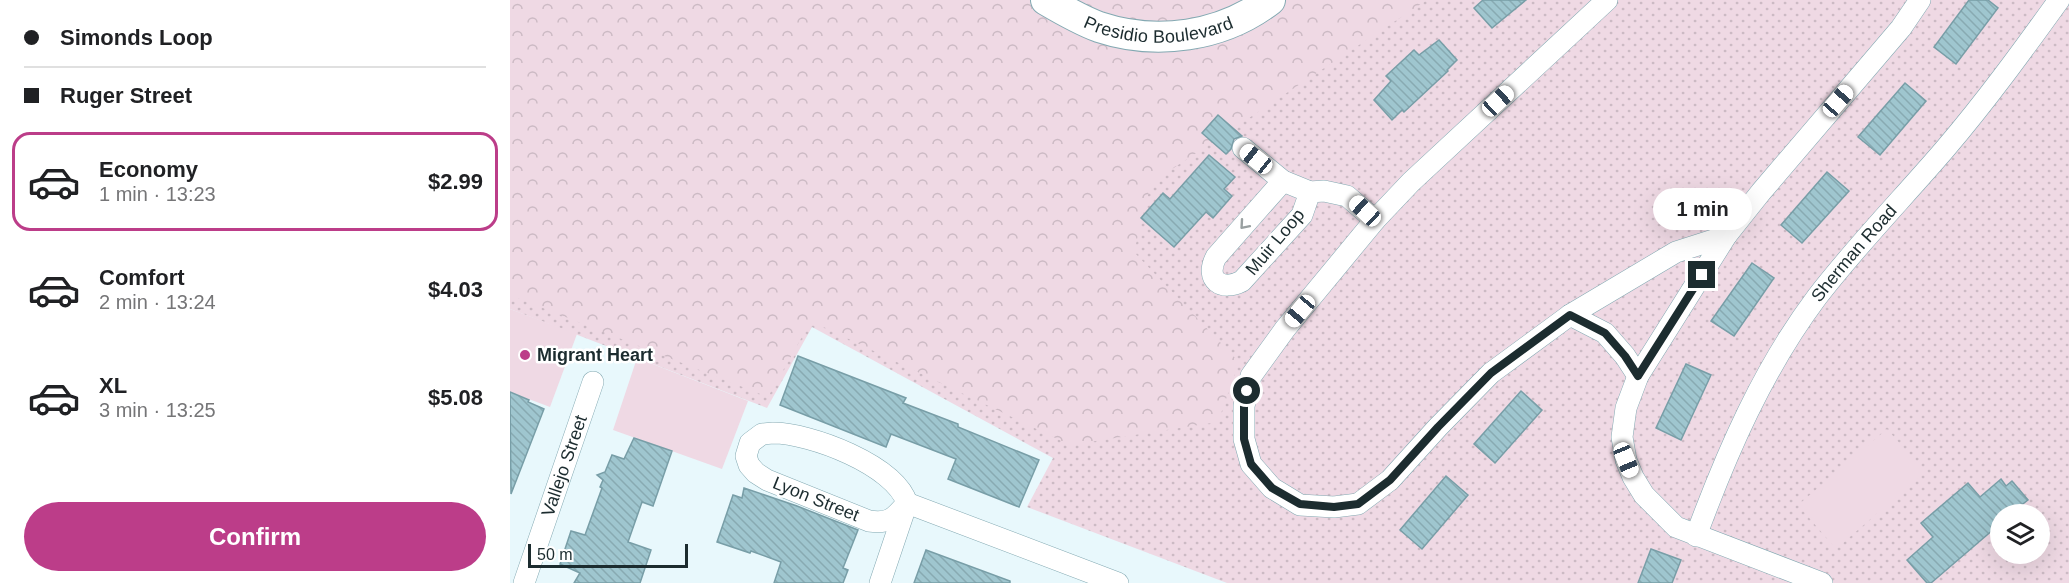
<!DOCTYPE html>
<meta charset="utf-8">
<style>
body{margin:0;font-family:Arial,sans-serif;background:#f2f2f2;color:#202124;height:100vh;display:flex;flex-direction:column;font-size:22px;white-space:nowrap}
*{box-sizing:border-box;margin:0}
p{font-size:20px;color:#757577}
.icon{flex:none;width:33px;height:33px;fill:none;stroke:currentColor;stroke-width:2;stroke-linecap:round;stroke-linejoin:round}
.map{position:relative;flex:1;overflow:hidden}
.panel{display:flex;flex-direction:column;background:#fff;width:510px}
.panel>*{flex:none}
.top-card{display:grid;align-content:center;height:132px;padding:0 24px;background:#fff}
.fabs{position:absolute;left:1480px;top:504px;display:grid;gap:12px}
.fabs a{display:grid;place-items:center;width:60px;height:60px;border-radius:50%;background:#fff;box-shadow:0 6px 24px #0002;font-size:30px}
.scale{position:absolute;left:18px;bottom:15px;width:160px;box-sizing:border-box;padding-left:6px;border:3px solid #1c2c2f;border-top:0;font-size:16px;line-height:21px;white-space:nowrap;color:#1c2c2f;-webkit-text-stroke:4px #fff;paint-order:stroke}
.end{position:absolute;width:27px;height:27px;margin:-14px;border:8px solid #1c2c2f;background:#fff;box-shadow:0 0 0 3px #fff}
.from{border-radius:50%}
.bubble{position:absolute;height:42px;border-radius:21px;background:#fff;box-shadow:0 6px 24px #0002;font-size:20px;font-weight:600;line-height:42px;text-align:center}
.car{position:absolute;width:18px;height:36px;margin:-18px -9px;border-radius:8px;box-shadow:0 0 4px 2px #0007;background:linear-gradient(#fff 24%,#345 0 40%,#fff 0 76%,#345 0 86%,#fff 0)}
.top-card b{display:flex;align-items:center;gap:21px;height:57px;font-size:22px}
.top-card b+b{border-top:2px solid #e0e0e0}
.top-card i{width:15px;height:15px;background:#202124}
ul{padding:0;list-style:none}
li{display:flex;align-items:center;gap:18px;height:99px;margin:0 12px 9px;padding:0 12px;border:3px solid transparent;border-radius:18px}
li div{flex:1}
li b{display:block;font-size:22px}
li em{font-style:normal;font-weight:600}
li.on{border-color:#bc3d89}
li>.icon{width:54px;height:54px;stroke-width:1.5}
.button{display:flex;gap:12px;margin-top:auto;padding:12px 24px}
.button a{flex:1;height:69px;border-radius:36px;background:#bc3d89;color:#fff;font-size:24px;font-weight:600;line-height:69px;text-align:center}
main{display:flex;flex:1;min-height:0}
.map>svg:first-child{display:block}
.grass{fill:url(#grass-dots);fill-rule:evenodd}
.forest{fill:url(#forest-crowns)}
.garden{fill:#efd9e4}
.building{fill:url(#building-back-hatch);stroke:#789ea7;stroke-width:1.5}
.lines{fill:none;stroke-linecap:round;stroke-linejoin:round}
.street-casing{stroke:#83a9b2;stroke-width:22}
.secondary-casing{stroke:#83a9b2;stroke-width:32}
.street{stroke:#fff;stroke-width:21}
.secondary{stroke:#fff;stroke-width:30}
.oneway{stroke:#99a0a1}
.route{stroke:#1c2c2f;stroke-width:8}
.poi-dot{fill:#bc3d89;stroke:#fff;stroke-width:2}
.labels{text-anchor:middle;stroke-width:5;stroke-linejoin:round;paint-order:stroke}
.street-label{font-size:18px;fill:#1c2c2f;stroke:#fff}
.poi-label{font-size:18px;font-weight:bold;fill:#1c2c2f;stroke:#fff;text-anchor:start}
</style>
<main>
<section class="panel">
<div class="top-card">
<b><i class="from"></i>Simonds Loop</b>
<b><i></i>Ruger Street</b>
</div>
<ul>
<li class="on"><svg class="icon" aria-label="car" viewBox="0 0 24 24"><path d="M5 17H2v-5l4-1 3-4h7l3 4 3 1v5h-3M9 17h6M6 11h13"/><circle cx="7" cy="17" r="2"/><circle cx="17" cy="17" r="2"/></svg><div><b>Economy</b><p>1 min · 13:23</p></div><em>$2.99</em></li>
<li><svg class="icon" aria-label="car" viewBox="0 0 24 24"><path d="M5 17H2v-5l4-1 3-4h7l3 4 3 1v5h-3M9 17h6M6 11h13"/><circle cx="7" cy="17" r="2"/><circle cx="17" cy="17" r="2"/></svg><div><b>Comfort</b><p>2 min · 13:24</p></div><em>$4.03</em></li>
<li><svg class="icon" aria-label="car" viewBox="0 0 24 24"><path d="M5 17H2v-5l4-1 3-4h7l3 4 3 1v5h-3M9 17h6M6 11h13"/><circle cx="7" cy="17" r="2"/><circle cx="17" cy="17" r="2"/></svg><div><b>XL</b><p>3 min · 13:25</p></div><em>$5.08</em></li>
</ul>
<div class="button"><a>Confirm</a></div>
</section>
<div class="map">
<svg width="1559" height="583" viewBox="0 0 1559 583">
<defs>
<pattern id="grass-dots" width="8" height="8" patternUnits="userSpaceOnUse" patternTransform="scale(1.5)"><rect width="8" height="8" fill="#efd9e4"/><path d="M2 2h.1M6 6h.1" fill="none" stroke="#ccbac4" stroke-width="1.8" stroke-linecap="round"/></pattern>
<pattern id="forest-crowns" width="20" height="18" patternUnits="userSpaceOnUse" patternTransform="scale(1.5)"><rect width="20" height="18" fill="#efd9e4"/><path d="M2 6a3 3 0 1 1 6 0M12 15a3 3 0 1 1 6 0" fill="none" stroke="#ccbac4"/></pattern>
<pattern id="building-back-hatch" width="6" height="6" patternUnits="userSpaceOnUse" patternTransform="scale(1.5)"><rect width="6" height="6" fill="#9fc6cf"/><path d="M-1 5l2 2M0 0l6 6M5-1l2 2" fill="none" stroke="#88aab2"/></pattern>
</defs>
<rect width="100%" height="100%" fill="#e8f8fc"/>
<!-- grass -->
<path class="grass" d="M0 0H1559V583H717L517 507 543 458 302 327 257 408 0 309ZM1491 514H1530V554H1491Z"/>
<!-- forest -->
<path class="forest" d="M0 0H917L641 183 624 252 729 362 708 422 560 445 301 321 258 397 0 295Z"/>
<!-- garden -->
<g class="garden">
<path d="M0 309 67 334 40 407 0 392Z"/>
<path d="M127 358 238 401 212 469 103 430Z"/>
<path d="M1377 429 1415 472 1326 549 1288 505Z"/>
</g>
<!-- building -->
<g class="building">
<path d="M973 0H1016L982 28 964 8Z"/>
<path d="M1459 0H1478L1488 8 1446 64 1424 47Z"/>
<path d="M929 40 947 60 937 70 938 71 894 112 892 110 882 120 864 100 881 81 876 76 904 50 909 55Z"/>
<path d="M1395 83 1416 101 1370 155 1348 137Z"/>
<path d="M708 115 732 136 724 139 721 149 716 154 692 133Z"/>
<path d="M699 155 725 177 714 189 722 196 703 218 696 212 664 247 631 218 653 193 660 199Z"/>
<path d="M1317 172 1339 191 1292 243 1271 225Z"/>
<path d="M1242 263 1264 278 1224 336 1201 321Z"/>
<path d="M288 356 396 398 393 403 448 424V427L529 460 509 507 438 479 446 459 381 434 376 447 270 405Z"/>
<path d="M1176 364 1201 375 1171 440 1146 428Z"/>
<path d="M1011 391 1032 410 985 463 964 444Z"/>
<path d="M0 392 19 400 18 402 34 409 1 494Z"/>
<path d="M124 438 162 451 143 506 132 502 118 542 141 550 130 583H64L70 573 50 564 61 531 75 535 92 488 90 487 93 480 87 475 95 472 102 455 114 459Z"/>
<path d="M936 476 958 495 912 549 890 530Z"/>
<path d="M1491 479 1496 486 1502 481 1518 500 1500 514H1491V523L1421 583H1417L1397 560 1423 537 1411 523 1458 483 1470 497Z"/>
<path d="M234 488 287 506 348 530 333 568 338 570 333 583H264L271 562 241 551 240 553 207 542 223 495 232 498Z"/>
<path d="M1141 549 1171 560 1162 583H1128Z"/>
<path d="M416 550 500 581V583H404Z"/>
</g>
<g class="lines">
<defs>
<g id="street">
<path d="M1097 0 901 182 865 220 775 329 741 376 734 406V439L741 464 762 488 790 505 824 507 848 504 880 480 928 427 981 373 1060 315 1166 252 1216 236"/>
<path d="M733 148 773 181 800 192 814 191 837 196 865 220"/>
<path d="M773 181 706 257C694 280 712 292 732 281L792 215 800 192"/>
<path d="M1060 315 1095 333 1115 356 1128 376"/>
<path d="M263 433C300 433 385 465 397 503 384 518 380 524 359 521L257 480 246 473 239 465 236 456 240 443 252 434Z"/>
<path d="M397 503 608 583"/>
<path id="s1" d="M1186 536C1217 452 1253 369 1307 297 1347 245 1393 198 1435 149 1476 101 1513 50 1549 0"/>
<path id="s2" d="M14 583 83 382"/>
<path d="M370 583 396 506"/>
<path d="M1312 583 1166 527 1134 495 1123 477 1116 460 1112 437 1116 408 1128 376 1216 236 1251 192 1391 28 1410 0"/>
</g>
<g id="secondary">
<path id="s3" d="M536 0C553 10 570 20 589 27 646 46 712 37 760 0"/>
</g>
</defs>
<!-- street casing -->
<use href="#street" class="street-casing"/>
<!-- secondary casing -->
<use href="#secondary" class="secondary-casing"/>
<!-- street -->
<use href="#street" class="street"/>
<!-- secondary -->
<use href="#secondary" class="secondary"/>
</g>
<!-- one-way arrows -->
<defs><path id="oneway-chevron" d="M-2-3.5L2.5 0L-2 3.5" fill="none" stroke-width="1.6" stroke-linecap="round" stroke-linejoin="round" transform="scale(1.5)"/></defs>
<use class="oneway" href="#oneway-chevron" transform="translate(734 225) rotate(131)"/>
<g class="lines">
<!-- route -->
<path class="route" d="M737 391 734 406V439L741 464 762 488 790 504 824 507 848 504 880 480 928 427 981 373 1060 315 1095 333 1115 356 1128 376 1192 275"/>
</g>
<!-- markers -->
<circle class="poi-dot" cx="15" cy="355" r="6"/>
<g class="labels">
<!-- street labels -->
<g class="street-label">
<text dy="6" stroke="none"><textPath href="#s3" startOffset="120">Presidio Boulevard</textPath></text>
<text transform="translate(765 242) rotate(-50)" y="6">Muir Loop</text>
<text dy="6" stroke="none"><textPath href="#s1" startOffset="326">Sherman Road</textPath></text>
<text dy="6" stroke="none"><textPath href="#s2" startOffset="124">Vallejo Street</textPath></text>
<text transform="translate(306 499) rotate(22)" y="6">Lyon Street</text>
</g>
<!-- poi labels -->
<g class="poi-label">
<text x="27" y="361">Migrant Heart</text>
</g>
</g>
</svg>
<div class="fabs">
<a><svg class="icon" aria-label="layers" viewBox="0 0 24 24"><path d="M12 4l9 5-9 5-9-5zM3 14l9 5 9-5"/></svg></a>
</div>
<div class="scale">50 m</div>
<i class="end from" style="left:737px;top:391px"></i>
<i class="end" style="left:1192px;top:275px"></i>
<div class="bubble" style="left:1143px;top:188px;width:99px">1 min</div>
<i class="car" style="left:988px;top:101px;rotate:47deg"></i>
<i class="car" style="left:1328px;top:101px;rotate:41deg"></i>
<i class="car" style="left:746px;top:159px;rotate:309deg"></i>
<i class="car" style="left:855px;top:211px;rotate:313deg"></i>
<i class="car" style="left:790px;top:311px;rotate:220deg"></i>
<i class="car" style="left:1116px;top:460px;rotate:158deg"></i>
</div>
</main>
